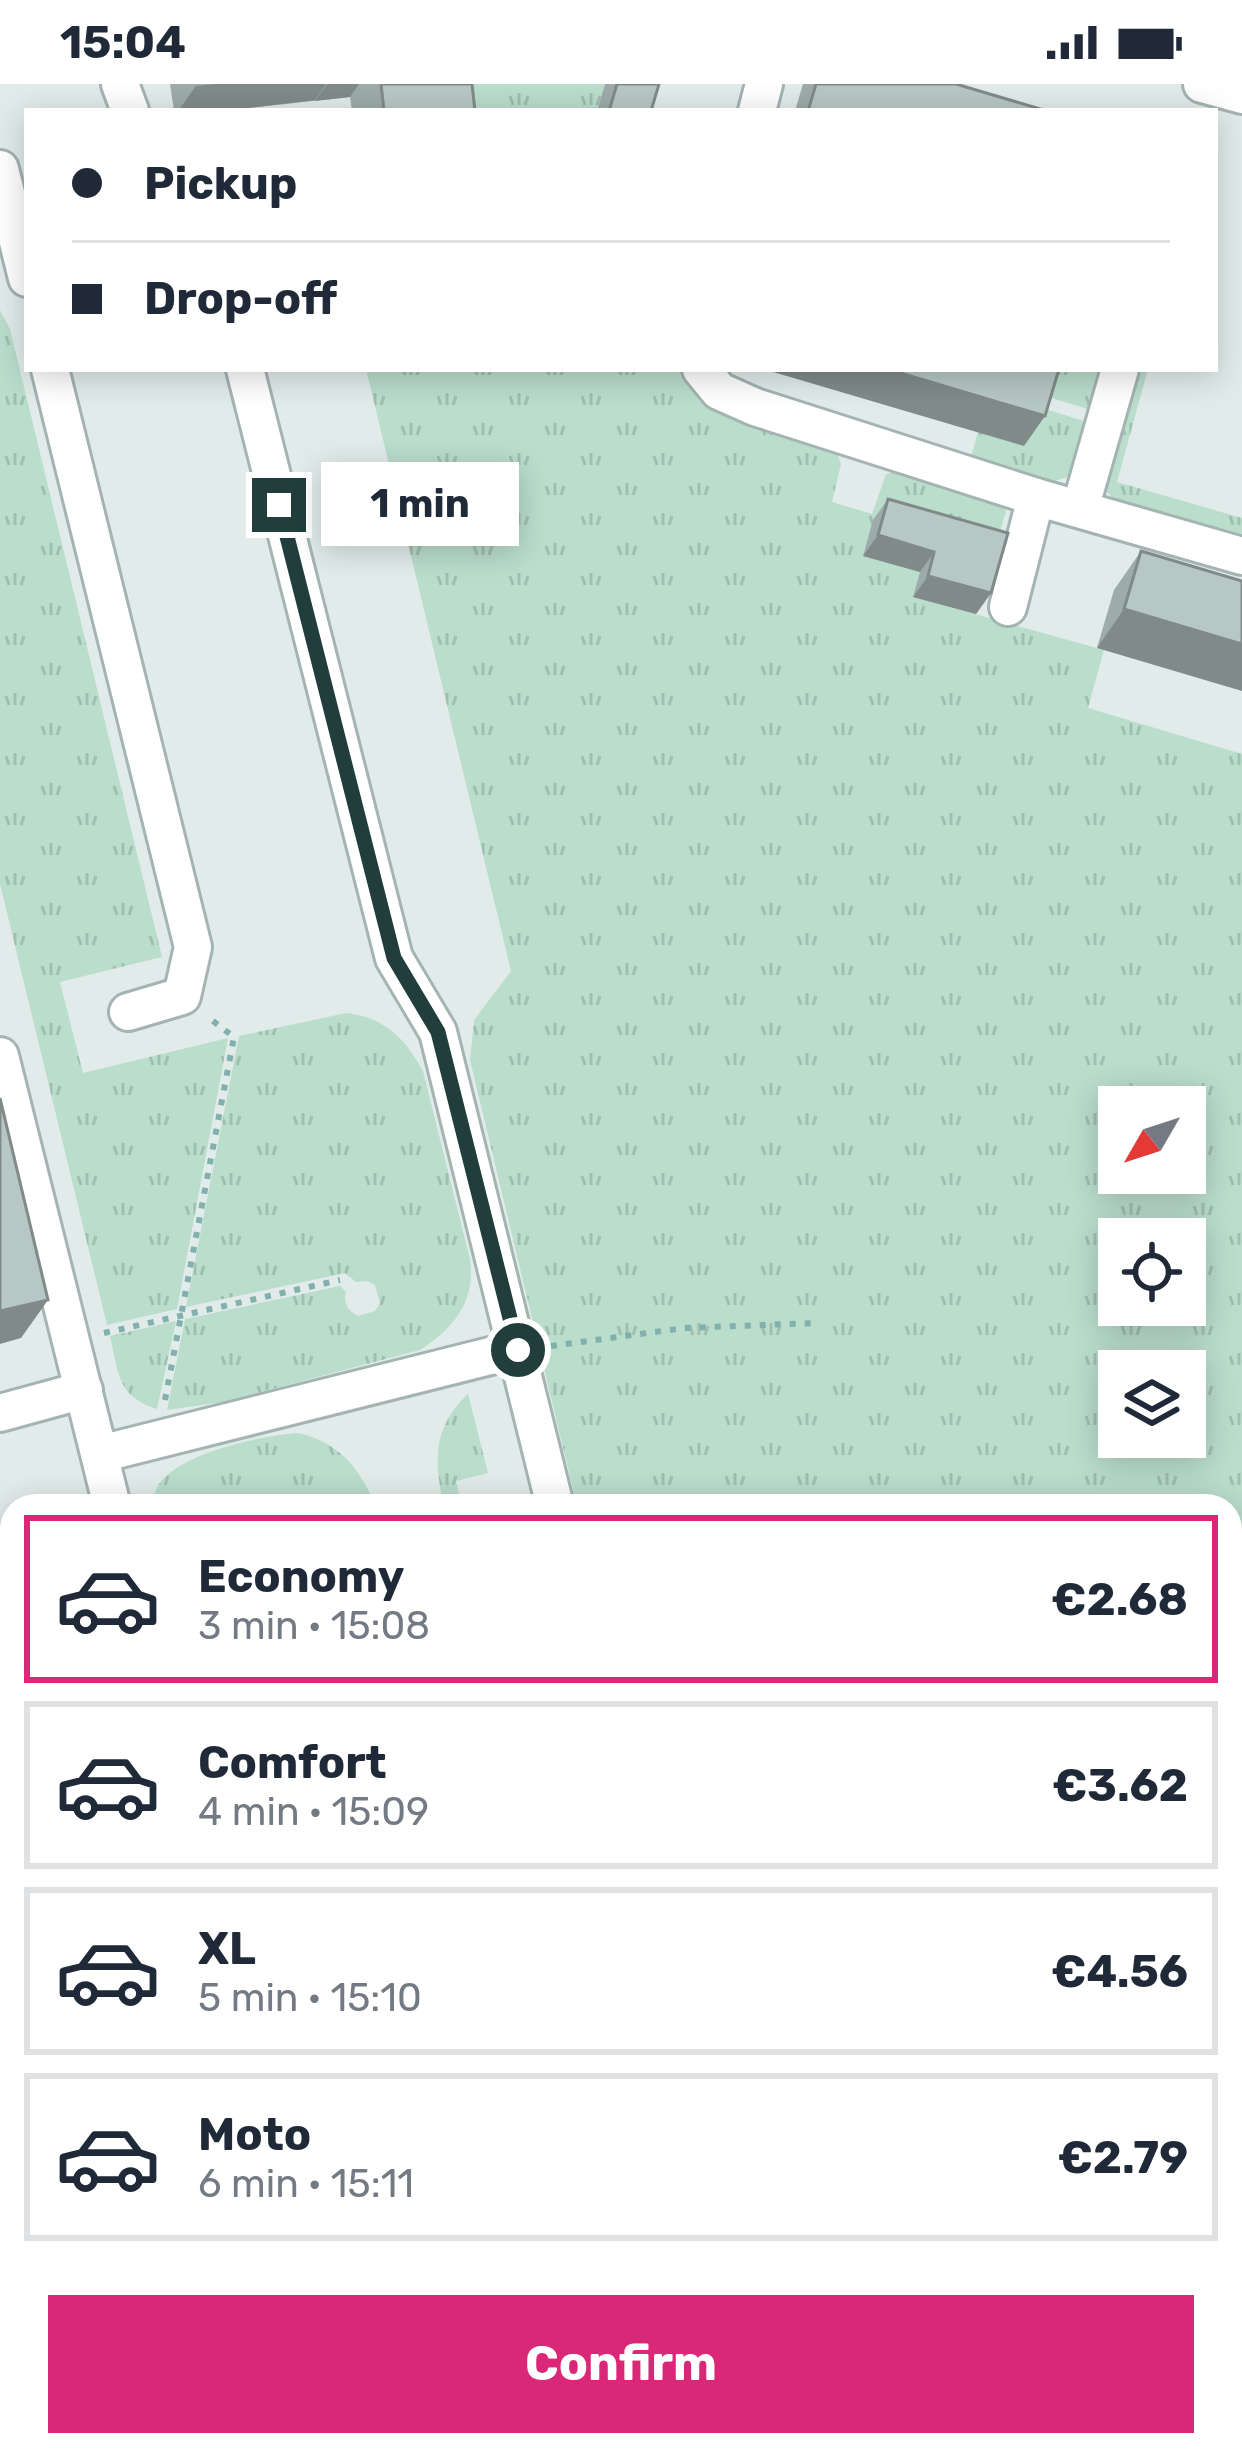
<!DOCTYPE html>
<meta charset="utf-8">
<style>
body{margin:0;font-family:Rubik,sans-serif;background:#f2f2f3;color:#1f2937;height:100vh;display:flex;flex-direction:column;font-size:45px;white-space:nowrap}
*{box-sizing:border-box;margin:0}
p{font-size:39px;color:#747a83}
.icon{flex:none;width:66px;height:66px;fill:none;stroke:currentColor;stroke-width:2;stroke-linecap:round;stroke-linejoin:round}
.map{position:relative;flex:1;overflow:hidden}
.sheet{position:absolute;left:0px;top:1410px;width:1242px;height:963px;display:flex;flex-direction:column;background:#fff;border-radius:36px 36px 0 0;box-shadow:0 6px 30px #0003}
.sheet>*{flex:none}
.hud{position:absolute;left:24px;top:24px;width:1194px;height:264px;border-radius:0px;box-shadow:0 6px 30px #0003;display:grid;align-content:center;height:264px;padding:0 48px;background:#fff}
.needle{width:78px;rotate:231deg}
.buttons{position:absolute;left:1098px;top:1002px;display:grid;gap:24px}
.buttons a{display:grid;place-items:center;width:108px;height:108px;border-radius:0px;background:#fff;box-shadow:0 6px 30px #0003;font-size:60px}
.end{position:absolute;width:54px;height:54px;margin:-27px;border:15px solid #213d3c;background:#fff;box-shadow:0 0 0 6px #fff}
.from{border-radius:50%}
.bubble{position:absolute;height:84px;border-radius:0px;background:#fff;box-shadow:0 6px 30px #0003;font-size:39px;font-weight:700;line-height:84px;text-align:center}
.hud b{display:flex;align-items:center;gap:42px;height:114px;font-size:45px}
.hud b+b{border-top:3px solid #e0e1e3}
.hud i{width:30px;height:30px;background:#1f2937}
ul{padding:21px 0 0;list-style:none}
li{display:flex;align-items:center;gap:36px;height:168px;margin:0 24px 18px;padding:0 24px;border:6px solid #e0e1e3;border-radius:0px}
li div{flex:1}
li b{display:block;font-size:45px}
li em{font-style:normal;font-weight:700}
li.active{border-color:#db2777}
li>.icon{width:108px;height:108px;stroke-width:1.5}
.action{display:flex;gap:24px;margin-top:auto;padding:24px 48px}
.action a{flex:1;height:138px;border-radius:0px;background:#db2777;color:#fff;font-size:48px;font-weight:700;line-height:138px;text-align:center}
.status{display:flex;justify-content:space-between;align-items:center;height:84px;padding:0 60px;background:#fff;direction:ltr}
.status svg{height:33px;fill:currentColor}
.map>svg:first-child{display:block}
.grass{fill:url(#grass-tufts);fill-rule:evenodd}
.water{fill:#89b4d1}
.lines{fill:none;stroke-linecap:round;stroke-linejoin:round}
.minor-casing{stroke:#a4b4b2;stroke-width:42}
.path{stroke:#82b0ad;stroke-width:6;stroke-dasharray:6 9;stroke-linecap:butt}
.minor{stroke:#fff;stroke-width:36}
.wall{fill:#9daba9}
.shaded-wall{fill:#808b89}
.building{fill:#b7c7c4;stroke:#808b89;stroke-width:3}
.route{stroke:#213d3c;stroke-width:15}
</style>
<div class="status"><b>15:04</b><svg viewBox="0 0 49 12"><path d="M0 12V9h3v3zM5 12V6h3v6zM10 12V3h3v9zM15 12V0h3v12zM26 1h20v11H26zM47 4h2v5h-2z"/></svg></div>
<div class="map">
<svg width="1242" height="2372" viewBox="0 0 1242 2372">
<defs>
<pattern id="grass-tufts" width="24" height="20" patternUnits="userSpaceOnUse" patternTransform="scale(3)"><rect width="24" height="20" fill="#baddcc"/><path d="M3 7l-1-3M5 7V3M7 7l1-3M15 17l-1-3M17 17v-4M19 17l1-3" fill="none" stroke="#a0bfb0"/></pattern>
</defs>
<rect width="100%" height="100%" fill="#e1ecea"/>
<!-- grass -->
<g class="grass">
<path d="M440 0H605L597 27H443Z"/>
<path d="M0 226 10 245 162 873 60 898 83 989 228 954 177 1225 107 1241 0 800Z"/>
<path d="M366 285H688L836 367 841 380 832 418 872 430 886 390C914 381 975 410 1004 420L1006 428 993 470 874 436 863 472 920 488 914 513 1104 566 1088 624 1242 670V1602L1230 1619V1422H577L470 976 474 936 511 887ZM1119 1023H1185V1089H1119ZM1119 1155H1185V1221H1119ZM1119 1287H1185V1353H1119Z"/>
<path d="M1041 285H1106L1094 327 1039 310Z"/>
<path d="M1132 285H1148L1117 398 1242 434V454L1115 416 1101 402Z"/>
<path d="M1036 322 1090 339 1070 392 1046 400 969 380 978 348 1024 362Z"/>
<path d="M346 929C384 933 405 954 423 987L470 1175C476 1217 454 1244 420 1266L223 1318 167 1326 185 1235 340 1202 346 1208C343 1219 348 1227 358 1232L375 1227 380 1219 375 1201 367 1197 356 1198 345 1189 186 1223 239 952Z"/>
<path d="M176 1237 157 1325C116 1312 119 1289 110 1252Z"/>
<path d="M468 1310 488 1389 456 1397 462 1422H444C434 1377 432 1344 468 1310Z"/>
<path d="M298 1349C337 1358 357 1381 373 1416L350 1422H154C145 1374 263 1351 298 1349Z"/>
<path d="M1242 1679V2065L1230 2081V1696Z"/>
<path d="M12 2016V2361H115L118 2372H0V2019Z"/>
<path d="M246 2361H890L872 2372H206Z"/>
</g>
<!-- water -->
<g class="water">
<path d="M1242 2150V2331L1230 2344V2162Z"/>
<path d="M1004 2361H1213L1201 2372H986Z"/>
</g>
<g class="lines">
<defs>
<g id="minor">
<path d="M120 0 130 27"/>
<path d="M1202 0 1242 11"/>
<path d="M757 27 764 0"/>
<path d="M0 85 27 194"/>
<path d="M50 285 193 863 182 912 128 928"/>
<path d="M245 285 394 874 438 948 555 1422"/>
<path d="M701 285 719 307 755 323 1036 413 1242 472"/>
<path d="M1080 425 1120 285"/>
<path d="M1008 523 1036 413"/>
<path d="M0 972 112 1422"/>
<path d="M0 1329 84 1306"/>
<path d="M100 1370 510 1267"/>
<path d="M0 1593 12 1585"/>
<path d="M1230 1657 1242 1640"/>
<path d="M131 2361 147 2371 200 2361"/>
</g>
</defs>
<!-- minor casing -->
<use href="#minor" class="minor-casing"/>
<!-- path -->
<g class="path">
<path d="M104 1249 340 1196"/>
<path d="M551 1262 684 1244 816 1239"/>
<path d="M165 1316 234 953 209 934"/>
<path d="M1230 1996 1242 1983"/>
<path d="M790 2372 808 2361"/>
</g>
<!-- minor -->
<use href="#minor" class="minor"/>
</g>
<!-- wall -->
<g class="wall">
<path d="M170 0H472L475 27H352L350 13 221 27H174Z"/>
<path d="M605 0H659L651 27H597Z"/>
<path d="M803 0H956L1047 27H795Z"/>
<path d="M888 415 991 509 976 530 913 513 920 488 863 472 873 436Z"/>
<path d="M1141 467 1242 497 1097 564 1114 506Z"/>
</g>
<!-- shaded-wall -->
<g class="shaded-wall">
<path d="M216 0H326L315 16 221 27H178L196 2Z"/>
<path d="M327 0H359L350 13 315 17Z"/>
<path d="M763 285H887L1045 332 1024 362Z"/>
<path d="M878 451 934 468 920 488 863 472Z"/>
<path d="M928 492 991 509 976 530 913 513Z"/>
<path d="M1124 525 1242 560V607L1097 564Z"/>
<path d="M48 1216 21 1254 0 1260V1227Z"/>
<path d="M12 1991V2016L0 2019V1994Z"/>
</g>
<!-- building -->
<g class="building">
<path d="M381 0H472L475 27H384Z"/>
<path d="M617 0H659L651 27H609Z"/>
<path d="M816 0H956L1047 27H808Z"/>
<path d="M887 285H1059L1045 332Z"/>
<path d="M888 415 1008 449 991 509 928 492 934 468 878 451Z"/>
<path d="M1141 467 1242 497V560L1124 525Z"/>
<path d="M0 1014 48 1216 0 1227Z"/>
<path d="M304 1414 306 1422H272Z"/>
<path d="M0 1815 12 1864V1991L0 1994Z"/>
</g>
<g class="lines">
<!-- route -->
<path class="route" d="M279 421 394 874 438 948 518 1266"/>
</g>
</svg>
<div class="buttons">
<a><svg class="needle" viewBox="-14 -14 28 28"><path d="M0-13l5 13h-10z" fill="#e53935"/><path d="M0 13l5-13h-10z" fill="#747a83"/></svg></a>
<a><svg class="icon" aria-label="locate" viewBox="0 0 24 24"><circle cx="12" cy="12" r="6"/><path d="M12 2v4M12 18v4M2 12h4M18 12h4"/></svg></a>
<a><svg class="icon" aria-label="layers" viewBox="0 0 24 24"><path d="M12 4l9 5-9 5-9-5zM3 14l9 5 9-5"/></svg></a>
</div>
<i class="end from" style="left:518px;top:1266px"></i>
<i class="end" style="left:279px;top:421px"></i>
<div class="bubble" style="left:321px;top:378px;width:198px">1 min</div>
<div class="hud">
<b><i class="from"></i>Pickup</b>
<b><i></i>Drop-off</b>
</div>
<section class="sheet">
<ul>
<li class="active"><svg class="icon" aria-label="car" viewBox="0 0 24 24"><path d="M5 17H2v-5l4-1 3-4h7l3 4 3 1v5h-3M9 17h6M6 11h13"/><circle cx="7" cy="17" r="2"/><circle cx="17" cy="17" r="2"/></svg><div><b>Economy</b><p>3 min · 15:08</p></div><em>€2.68</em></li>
<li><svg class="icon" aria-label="car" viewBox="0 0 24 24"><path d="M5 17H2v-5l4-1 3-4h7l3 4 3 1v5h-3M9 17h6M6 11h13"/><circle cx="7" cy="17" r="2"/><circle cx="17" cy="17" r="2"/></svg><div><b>Comfort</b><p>4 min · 15:09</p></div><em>€3.62</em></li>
<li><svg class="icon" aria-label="car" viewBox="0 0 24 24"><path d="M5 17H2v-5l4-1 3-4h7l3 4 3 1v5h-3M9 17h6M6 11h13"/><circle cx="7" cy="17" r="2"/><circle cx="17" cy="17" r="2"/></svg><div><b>XL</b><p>5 min · 15:10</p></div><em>€4.56</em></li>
<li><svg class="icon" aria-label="car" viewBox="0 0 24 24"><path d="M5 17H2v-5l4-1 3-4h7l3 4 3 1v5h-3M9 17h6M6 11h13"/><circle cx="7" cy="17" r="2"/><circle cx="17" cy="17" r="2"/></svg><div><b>Moto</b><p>6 min · 15:11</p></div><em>€2.79</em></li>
</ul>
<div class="action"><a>Confirm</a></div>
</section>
</div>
